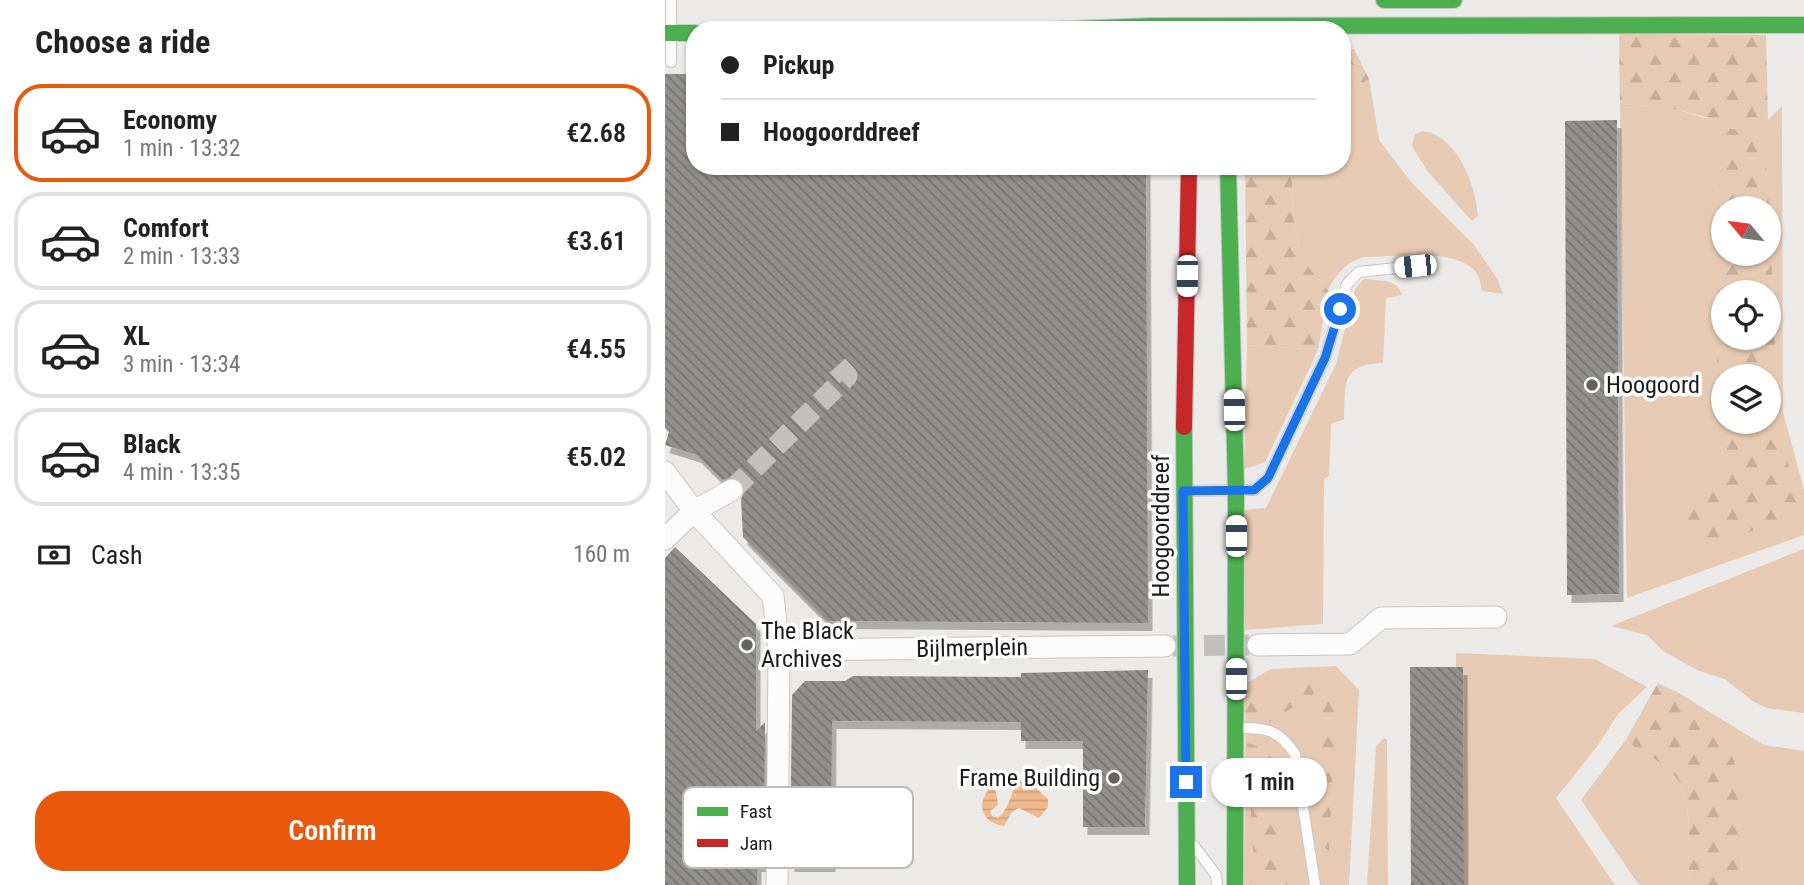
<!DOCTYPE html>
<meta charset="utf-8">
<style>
body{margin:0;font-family:"Roboto Condensed",sans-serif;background:#f2f2f2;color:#222;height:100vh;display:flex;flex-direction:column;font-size:26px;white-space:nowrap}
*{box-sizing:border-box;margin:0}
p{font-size:23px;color:#767676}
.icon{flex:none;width:38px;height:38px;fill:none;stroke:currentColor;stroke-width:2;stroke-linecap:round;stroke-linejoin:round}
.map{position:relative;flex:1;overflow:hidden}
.drawer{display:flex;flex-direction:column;background:#fff;width:665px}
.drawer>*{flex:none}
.guide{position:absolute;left:21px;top:21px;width:665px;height:154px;border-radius:28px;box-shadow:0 2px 5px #0004;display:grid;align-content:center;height:154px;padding:0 35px;background:#fff}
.needle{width:46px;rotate:299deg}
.fabs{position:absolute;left:1046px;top:196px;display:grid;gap:14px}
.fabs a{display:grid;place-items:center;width:70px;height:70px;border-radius:50%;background:#fff;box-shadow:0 2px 5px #0004;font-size:35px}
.end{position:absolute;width:32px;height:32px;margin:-16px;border:9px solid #1a73e8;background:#fff;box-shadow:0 0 0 4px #fff}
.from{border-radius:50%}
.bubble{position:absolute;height:49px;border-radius:24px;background:#fff;box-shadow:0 2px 5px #0004;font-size:23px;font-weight:600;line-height:49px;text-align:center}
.car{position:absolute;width:21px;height:42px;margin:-21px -10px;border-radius:9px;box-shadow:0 0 5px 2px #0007;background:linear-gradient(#fff 24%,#345 0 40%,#fff 0 76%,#345 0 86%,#fff 0)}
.guide b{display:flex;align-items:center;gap:24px;height:66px;font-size:26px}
.guide b+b{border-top:2px solid #e0e0e0}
.guide i{width:18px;height:18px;background:#222}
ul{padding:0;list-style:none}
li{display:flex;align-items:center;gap:21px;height:98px;margin:0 14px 10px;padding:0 21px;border:4px solid #e0e0e0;border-radius:28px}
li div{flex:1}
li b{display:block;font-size:26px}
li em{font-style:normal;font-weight:600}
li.active{border-color:#ea580c}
li>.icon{width:63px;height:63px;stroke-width:1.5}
h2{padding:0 35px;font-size:32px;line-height:84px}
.pay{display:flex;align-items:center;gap:18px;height:77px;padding:0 35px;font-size:26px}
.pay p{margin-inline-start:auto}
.cta{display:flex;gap:14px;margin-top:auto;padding:14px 35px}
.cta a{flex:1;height:80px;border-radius:28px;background:#ea580c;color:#fff;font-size:28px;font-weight:600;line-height:80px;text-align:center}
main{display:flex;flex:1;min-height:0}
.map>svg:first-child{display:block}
.green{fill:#e6cab3;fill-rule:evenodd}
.forest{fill:url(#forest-firs);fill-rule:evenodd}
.water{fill:url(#water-rules)}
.building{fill:url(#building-back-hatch);filter:url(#shadow)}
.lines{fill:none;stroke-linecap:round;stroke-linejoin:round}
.street-tunnel{stroke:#c2c0bf;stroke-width:21;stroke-dasharray:21 10;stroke-linecap:butt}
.lane-casing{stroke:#c8c6c5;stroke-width:12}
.street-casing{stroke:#c8c6c5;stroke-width:23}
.fast-casing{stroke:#c8c6c5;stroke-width:18}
.jam-casing{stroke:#c8c6c5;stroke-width:18}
.lane{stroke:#fcfcfc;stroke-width:10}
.street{stroke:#fcfcfc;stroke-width:21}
.fast{stroke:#4caf50;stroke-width:16}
.jam{stroke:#c62828;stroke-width:16}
.route{stroke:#1a73e8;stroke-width:9}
.poi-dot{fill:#646361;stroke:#fff;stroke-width:2.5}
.labels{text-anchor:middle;stroke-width:7;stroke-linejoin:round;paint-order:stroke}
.poi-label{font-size:24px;fill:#1b1a19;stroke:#fff;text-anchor:start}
.street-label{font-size:24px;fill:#1b1a19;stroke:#fff}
.key{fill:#fff;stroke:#bbbaba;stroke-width:2}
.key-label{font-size:19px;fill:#1b1a19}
</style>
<main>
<section class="drawer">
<h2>Choose a ride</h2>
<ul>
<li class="active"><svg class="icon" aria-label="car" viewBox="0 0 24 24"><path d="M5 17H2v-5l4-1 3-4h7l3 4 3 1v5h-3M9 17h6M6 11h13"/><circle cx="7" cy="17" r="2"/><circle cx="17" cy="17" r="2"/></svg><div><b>Economy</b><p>1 min · 13:32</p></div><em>€2.68</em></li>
<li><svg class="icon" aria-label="car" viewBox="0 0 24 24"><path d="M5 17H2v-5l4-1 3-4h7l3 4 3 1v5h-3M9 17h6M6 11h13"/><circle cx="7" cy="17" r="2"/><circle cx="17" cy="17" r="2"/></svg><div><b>Comfort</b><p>2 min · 13:33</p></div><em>€3.61</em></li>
<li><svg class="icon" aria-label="car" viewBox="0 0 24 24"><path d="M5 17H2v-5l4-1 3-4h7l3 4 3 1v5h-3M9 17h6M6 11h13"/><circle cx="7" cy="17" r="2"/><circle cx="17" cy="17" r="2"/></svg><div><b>XL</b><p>3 min · 13:34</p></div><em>€4.55</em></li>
<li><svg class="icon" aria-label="car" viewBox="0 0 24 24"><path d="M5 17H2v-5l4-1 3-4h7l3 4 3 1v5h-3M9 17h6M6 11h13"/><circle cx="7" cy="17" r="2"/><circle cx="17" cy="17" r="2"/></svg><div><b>Black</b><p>4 min · 13:35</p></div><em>€5.02</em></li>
</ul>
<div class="pay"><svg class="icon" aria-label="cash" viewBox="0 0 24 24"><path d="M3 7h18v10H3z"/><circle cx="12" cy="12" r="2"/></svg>Cash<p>160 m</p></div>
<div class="cta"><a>Confirm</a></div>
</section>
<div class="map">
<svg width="1139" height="885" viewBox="0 0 1139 885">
<defs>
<pattern id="forest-firs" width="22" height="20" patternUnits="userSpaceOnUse" patternTransform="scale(1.75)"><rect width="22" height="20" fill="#e6cab3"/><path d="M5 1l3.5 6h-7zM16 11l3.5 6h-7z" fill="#c5ad99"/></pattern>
<pattern id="water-rules" width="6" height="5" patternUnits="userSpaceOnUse" patternTransform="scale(1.75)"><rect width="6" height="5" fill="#f0ba8e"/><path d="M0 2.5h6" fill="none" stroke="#cd9f7a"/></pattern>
<pattern id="building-back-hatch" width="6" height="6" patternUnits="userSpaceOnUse" patternTransform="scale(1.75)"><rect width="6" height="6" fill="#91908f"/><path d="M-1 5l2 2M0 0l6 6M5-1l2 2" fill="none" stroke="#767574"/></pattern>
<filter id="shadow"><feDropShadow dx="4.5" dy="8" stdDeviation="0" flood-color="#0004"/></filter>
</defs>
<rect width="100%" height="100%" fill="#eceae8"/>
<!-- green -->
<g class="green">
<path d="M704 79 714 140 747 183 809 245 833 280 838 294 817 291C816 286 815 279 813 275 795 246 729 257 700 257 681 261 672 274 663 290 656 282 647 273 642 264 625 235 628 199 627 166H677V97Z"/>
<path d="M987 106 1014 110 1039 118 1103 120 1117 106 1118 412 1139 490V535L962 598 955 108ZM1059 208H1104V254H1059ZM1059 292H1104V338H1059ZM1059 376H1104V422H1059Z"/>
<path d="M758 131C793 136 810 185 813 216L807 221 763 172 748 148 747 145 750 134Z"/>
<path d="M699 279C714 281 733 278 737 295L721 298 718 363C675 365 681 383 679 419L666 424 664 476 659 479 658 624 580 630 578 510 601 508 671 364 690 289Z"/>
<path d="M582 345 653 350 600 462 579 469Z"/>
<path d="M1139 549V713L1102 708 1089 702 1060 679 1034 671 998 651 982 635 946 626Z"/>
<path d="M791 653 930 659 982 687 954 713 931 748 891 798 950 885H792Z"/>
<path d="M671 666 694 690 684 885H579L581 683 606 669Z"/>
<path d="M1033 705 1099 745 1139 751V885H1077C1075 822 1084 751 1033 705Z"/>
<path d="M719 738 722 740 723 885H702L711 746Z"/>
<path d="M960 741C978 752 999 762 1012 779 1029 801 1023 857 1024 885H974L916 800Z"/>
</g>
<!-- forest -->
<g class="forest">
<path d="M954 34 1101 35 1103 120 1079 124 1060 122 1014 110 987 106 955 108Z"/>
<path d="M689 49 704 79 677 97V51Z"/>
<path d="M1036 123 1099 135 1104 208H1059V254H1104V221L1111 339 1103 376H1059V422H1104V402L1109 429 1139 504V510L1054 544 1004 521 1065 464 1052 398 1054 147ZM1104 292V338H1059V292Z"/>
<path d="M580 166H627C628 199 625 235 642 264 647 273 656 282 663 290L653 350 582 345Z"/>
<path d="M644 675 672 684 664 851 655 844 647 795 661 724 651 692 605 722 574 710 576 691 627 699Z"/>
<path d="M993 683C1013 692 1033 702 1047 718 1084 761 1075 832 1077 885H1024C1023 857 1029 801 1012 779 999 762 978 752 960 741Z"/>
<path d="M582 743C601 748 604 751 611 770L622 885H590Z"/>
</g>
<!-- water -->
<path class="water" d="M358 781 365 783 383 799V807L374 818 354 808 347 812 339 826C317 823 310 805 325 788L331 791 333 805 325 811 327 816 333 818C345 807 344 797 352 783Z"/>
<!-- building -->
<g class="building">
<path d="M0 74H30V166H481L483 623 162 621 78 537 76 499 80 490 78 483 68 477 57 480 32 455 0 445 4 432 0 428Z"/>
<path d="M952 120 954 594 902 595 900 121Z"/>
<path d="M10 547 91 624V731L100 722 99 864H92V885H0V558Z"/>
<path d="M745 667H798L799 885H746Z"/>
<path d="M483 670 480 827H418V741H356V722L167 721 166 864H125L127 695 140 681H180L188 676 356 677V673Z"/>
</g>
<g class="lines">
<!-- street-tunnel -->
<g class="street-tunnel">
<path d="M67 490 182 376 169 362"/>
<path d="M508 646 584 645"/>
</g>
<defs>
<g id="lane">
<path d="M6 0V62"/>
<path d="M519 491 589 490 603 478 660 358 682 284 694 272 750 266"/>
<path d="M573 728C602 728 613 729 630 754L650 885"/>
<path d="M529 846 551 875 552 885"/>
</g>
<g id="street">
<path d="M0 472 29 511 108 596 114 650 112 885"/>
<path d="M0 539 29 511 67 490"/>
<path d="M593 645 685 644 716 618 831 617"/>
<path d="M114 650 500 646"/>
</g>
<g id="fast">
<path d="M719 0H789"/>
<path d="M385 30 488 26 1139 25"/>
<path d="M0 33H30"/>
<path d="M563 166 571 491 570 885"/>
<path d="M519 427 522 885"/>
</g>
<path id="jam" d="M519 427 524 166"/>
</defs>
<!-- lane casing -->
<use href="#lane" class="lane-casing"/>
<!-- street casing -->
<use href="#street" class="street-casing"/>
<!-- fast casing -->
<use href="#fast" class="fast-casing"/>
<!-- jam casing -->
<use href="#jam" class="jam-casing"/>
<!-- lane -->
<use href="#lane" class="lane"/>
<!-- street -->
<use href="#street" class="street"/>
<!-- fast -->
<use href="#fast" class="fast"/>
<!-- jam -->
<use href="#jam" class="jam"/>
</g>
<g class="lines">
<!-- route -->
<path class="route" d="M521 782 518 491 589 490 603 478 660 358 675 309"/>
</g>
<!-- markers -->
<g class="poi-dot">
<circle cx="927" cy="385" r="7"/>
<circle cx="82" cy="645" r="7"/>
<circle cx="449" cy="778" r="7"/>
</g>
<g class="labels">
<!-- poi labels -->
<g class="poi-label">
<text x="941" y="393">Hoogoord</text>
<text x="96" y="639">The Black<tspan x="96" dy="28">Archives</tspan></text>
<text x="435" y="786" text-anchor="end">Frame Building</text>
</g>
<!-- street labels -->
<g class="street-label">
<text transform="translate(496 526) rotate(-90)" y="8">Hoogoorddreef</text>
<text transform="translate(307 648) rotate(-1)" y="8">Bijlmerplein</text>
</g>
</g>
<!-- legend -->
<rect x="18" y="787" width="230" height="81" rx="10" class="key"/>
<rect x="32" y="807" width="31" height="9" fill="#4caf50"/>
<rect x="32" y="839" width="31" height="8" fill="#c62828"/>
<g class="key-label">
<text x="75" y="818">Fast</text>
<text x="75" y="850">Jam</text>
</g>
</svg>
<div class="fabs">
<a><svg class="needle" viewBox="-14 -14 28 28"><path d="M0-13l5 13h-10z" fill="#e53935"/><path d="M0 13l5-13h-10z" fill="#767676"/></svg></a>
<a><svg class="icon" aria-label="locate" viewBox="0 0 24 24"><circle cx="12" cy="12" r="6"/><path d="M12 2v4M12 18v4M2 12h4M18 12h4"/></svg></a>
<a><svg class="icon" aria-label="layers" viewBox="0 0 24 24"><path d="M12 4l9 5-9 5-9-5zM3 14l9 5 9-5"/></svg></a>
</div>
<i class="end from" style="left:675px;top:309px"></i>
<i class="end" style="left:521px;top:782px"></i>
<div class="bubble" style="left:546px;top:758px;width:116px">1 min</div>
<i class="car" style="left:750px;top:266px;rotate:264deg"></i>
<i class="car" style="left:522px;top:276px;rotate:181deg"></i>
<i class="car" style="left:569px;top:410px;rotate:359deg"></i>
<i class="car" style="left:571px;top:536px;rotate:0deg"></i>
<i class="car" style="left:571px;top:679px;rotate:0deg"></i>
<div class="guide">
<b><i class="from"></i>Pickup</b>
<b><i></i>Hoogoorddreef</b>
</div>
</div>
</main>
